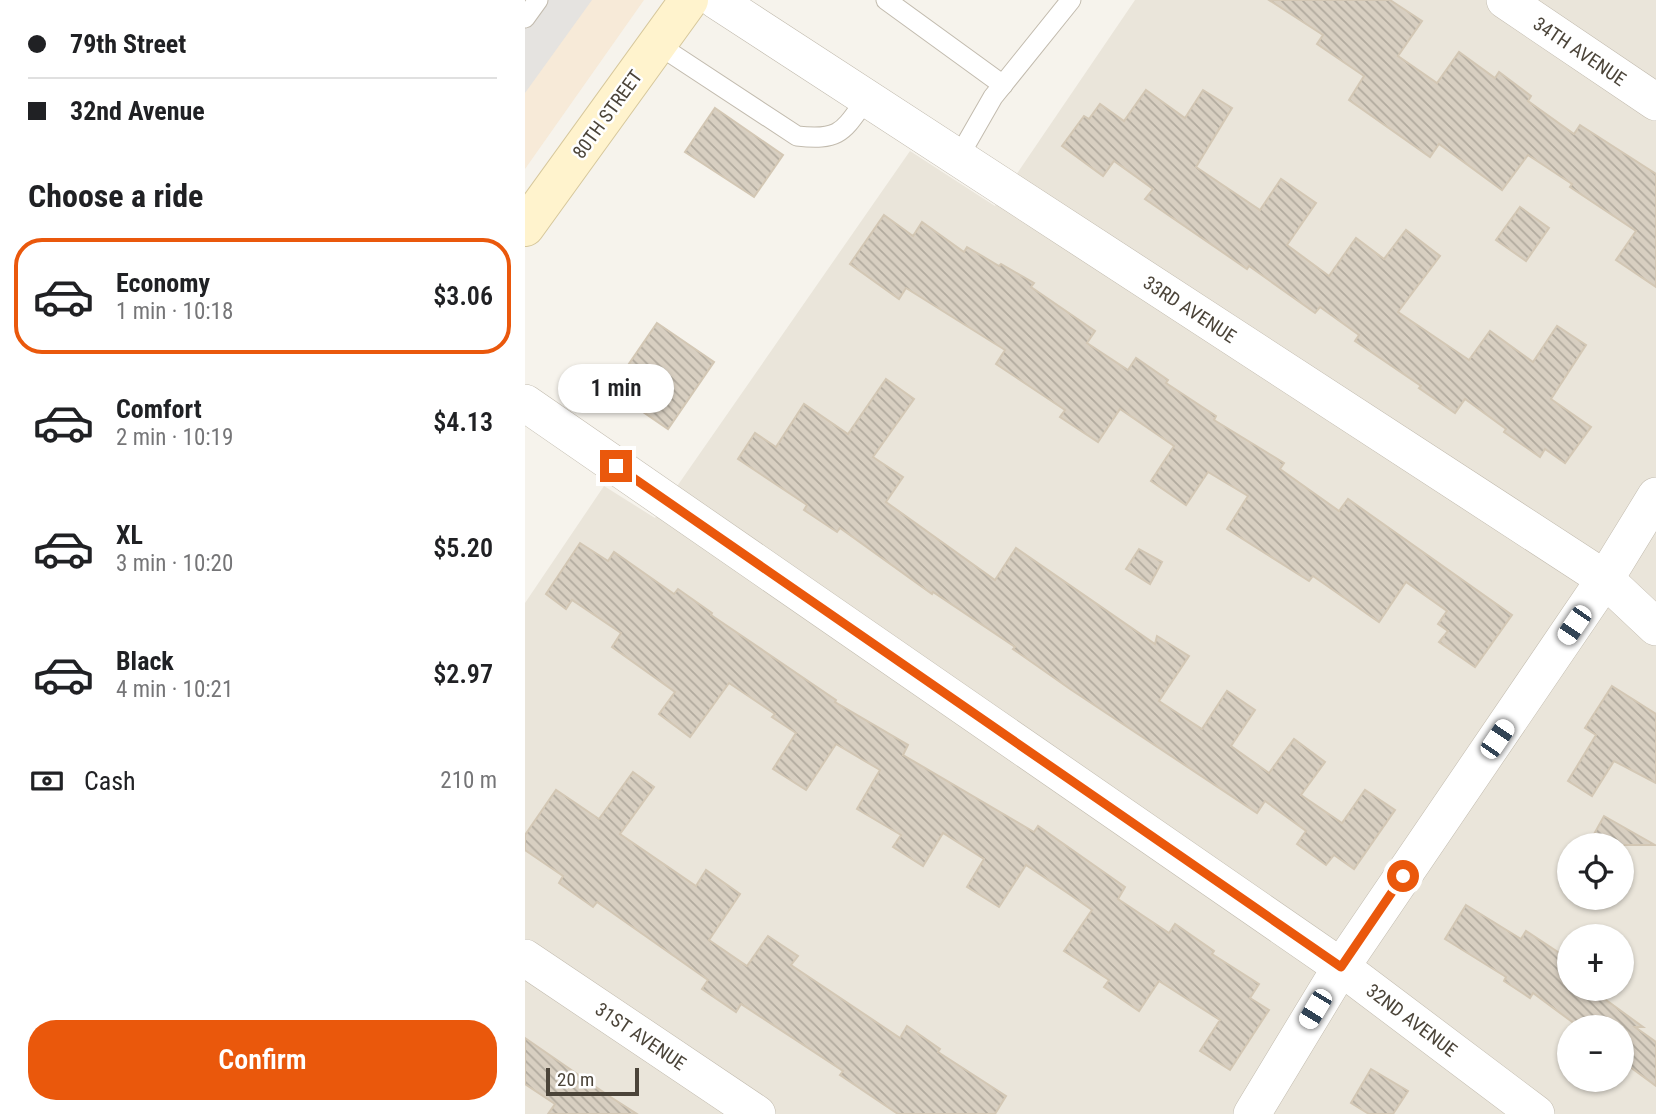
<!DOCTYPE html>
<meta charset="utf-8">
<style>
body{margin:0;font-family:"Roboto Condensed",sans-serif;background:#f6f6f6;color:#202124;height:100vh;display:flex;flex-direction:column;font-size:26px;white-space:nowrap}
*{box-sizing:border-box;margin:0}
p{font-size:23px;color:#757577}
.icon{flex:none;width:38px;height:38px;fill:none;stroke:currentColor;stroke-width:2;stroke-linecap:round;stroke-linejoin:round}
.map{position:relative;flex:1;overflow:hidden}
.panel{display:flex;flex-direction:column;background:#fff;width:525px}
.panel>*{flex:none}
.hud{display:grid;align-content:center;height:154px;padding:0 28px;background:#fff}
.fabs{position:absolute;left:1032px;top:833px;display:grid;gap:14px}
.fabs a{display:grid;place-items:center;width:77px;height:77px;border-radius:50%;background:#fff;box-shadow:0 2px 5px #0004;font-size:35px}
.scale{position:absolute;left:21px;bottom:18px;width:93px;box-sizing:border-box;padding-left:7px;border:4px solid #4b4439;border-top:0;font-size:19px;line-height:24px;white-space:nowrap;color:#4b4439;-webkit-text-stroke:5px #fff;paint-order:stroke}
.end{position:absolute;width:32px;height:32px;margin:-16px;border:9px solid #ea580c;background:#fff;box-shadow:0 0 0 4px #fff}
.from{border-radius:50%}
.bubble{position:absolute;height:49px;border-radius:24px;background:#fff;box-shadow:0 2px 5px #0004;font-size:23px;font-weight:600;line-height:49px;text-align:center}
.car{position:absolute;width:21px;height:42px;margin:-21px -10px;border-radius:9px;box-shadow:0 0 5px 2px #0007;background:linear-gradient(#fff 24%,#345 0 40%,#fff 0 76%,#345 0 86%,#fff 0)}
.hud b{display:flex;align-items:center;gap:24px;height:66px;font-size:26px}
.hud b+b{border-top:2px solid #e0e0e0}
.hud i{width:18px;height:18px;background:#202124}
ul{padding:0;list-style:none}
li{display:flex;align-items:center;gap:21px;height:116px;margin:0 14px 10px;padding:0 14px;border:4px solid transparent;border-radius:28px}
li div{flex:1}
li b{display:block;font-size:26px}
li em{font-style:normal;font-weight:600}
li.on{border-color:#ea580c}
li>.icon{width:63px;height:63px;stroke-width:1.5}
h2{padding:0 28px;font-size:32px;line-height:84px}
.pay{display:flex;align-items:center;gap:18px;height:77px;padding:0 28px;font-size:26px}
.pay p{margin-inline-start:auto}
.action{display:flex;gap:14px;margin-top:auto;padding:14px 28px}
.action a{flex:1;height:80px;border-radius:28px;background:#ea580c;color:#fff;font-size:28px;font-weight:600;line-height:80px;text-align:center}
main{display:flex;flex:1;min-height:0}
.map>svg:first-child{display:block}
.residential{fill:#eae5da;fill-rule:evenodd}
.commercial{fill:#f7ead8}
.parking{fill:#e5e3e0}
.building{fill:url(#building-back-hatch);stroke:#d3c7b4;stroke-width:2}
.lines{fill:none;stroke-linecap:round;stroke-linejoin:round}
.lane-casing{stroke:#c2bbae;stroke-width:21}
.street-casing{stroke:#c2bbae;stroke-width:38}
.secondary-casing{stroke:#d6c79b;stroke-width:40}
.lane{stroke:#fff;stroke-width:19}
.street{stroke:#fff;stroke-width:37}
.secondary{stroke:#fff3cd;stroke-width:38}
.route{stroke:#ea580c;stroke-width:9}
.labels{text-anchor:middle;stroke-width:5;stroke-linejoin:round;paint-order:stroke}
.street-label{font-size:19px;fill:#4b4439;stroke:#fff}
</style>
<main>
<section class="panel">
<div class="hud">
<b><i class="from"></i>79th Street</b>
<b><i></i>32nd Avenue</b>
</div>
<h2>Choose a ride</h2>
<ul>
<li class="on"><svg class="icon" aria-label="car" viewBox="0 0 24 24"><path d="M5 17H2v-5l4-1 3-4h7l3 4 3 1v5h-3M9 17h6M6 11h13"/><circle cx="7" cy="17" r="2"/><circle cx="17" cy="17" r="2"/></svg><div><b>Economy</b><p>1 min · 10:18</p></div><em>$3.06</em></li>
<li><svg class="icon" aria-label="car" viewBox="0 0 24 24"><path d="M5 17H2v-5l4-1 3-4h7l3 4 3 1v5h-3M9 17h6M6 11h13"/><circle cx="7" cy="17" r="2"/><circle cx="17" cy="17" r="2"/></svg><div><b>Comfort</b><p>2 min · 10:19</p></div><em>$4.13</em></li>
<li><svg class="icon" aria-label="car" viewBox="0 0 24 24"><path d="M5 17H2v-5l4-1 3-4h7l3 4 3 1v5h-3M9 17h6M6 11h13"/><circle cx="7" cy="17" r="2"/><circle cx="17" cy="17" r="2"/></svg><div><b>XL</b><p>3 min · 10:20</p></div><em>$5.20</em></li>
<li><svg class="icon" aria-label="car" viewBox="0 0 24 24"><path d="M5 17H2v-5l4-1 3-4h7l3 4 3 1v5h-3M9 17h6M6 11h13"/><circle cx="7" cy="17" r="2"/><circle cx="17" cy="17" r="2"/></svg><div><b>Black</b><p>4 min · 10:21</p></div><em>$2.97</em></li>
</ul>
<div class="pay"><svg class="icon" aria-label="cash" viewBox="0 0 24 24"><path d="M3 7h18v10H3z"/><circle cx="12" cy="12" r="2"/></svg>Cash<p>210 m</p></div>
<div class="action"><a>Confirm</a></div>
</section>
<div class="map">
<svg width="1131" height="1114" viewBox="0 0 1131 1114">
<defs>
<pattern id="building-back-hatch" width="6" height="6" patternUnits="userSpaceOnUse" patternTransform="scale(1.75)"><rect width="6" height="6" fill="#d8cfc1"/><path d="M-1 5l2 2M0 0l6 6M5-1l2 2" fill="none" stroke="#b1aa9e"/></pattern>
</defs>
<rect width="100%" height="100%" fill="#f6f3ec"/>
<!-- residential -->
<path class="residential" d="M610 0H1131V1114H0V603L79 486 130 518 385 151 470 206ZM1045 845H1097V898H1045ZM1045 936H1097V989H1045ZM1045 1027H1097V1080H1045Z"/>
<!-- commercial -->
<path class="commercial" d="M0 0H119L0 169Z"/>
<!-- parking -->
<path class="parking" d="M0 0H67L0 93Z"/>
<!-- building -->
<g class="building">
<path d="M744 0H865L897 21 873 56 912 83 934 52 970 78 974 72 1006 96 1003 101 1049 134 1055 125 1131 174V287L1091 260 1111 231 1045 187 1047 184 1003 155 977 190 914 144 905 157 824 100 839 76 792 44 798 35Z"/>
<path d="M621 90 660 118 678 90 707 108 671 167 735 210 756 179 791 203 762 245 804 276 831 238 859 259 881 230 915 256 873 312 944 360 965 331 1008 362 1032 326 1061 345 1026 399 1066 427 1040 463 1020 449 1015 457 979 432 981 429 940 399 930 413 894 388 896 386 830 341 834 335 795 307 790 313 724 266 722 269 620 199 628 189 589 161 578 176 537 146 559 116 564 119 575 104 599 121Z"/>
<path d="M190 108 258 155 229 197 160 152Z"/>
<path d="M995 207 1024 228 1001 261 971 240Z"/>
<path d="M359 215 388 236 397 222 439 252 442 247 474 266 476 264 509 283 506 287 570 331 562 343 603 370 611 358 643 380 641 383 691 416 689 420 759 463 755 469 814 511 823 499 987 615 950 667 914 642 923 631 913 624 922 611 881 582 854 622 788 576 784 581 702 529 723 496 683 472 661 505 626 481 649 446 595 409 573 442 535 417 540 410 471 364 480 350 381 288 374 299 325 264Z"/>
<path d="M132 323 189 362 143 429 86 390Z"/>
<path d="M361 379 389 399 348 457 378 477 361 502 470 580 491 548 630 644 632 636 664 656 634 701 677 729 702 691 730 710 706 746 744 773 769 739 800 762 776 795 817 823 840 790 870 810 829 869 809 855 801 865 772 844 781 831 740 801 732 813 545 689 488 649 490 647 408 592 407 594 315 528 312 532 279 510 282 505 213 459 230 433 251 447 279 404 323 434Z"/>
<path d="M55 543 83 561 89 552 149 594 153 589 187 613 186 615 311 700 310 702 383 745 378 755 509 832 513 826 600 887 593 899 644 933 650 924 689 951 687 954 734 984 725 998 744 1010 705 1070 675 1051 695 1020 634 981 614 1011 579 987 584 980 539 951 567 910 544 894 501 865 474 907 442 887 459 859 418 833 398 866 368 847 376 835 332 809 355 770 311 744 281 790 248 769 271 733 247 717 250 714 204 683 165 737 134 714 150 692 87 647 96 633 47 600 41 609 21 594Z"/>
<path d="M614 549 637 562 625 584 601 569Z"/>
<path d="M1087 686 1131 714V783L1089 761 1067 796 1043 781 1071 735 1060 728Z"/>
<path d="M108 772 129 787 95 834 171 886 181 870 215 894 184 940 222 966 243 936 273 956 266 965 375 1038 382 1026 415 1049 413 1052 481 1096 470 1114H373L315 1075 318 1071 216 1004 211 1012 177 989 183 980 72 902 68 907 34 883 38 876 0 850V835L31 790 74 819Z"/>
<path d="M1079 816 1130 845H1063Z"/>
<path d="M941 905 996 939 1001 931 1045 960V989H1066L1118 1027H1110L1131 1042V1086L1097 1061V1027H1054L1008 993 1005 998 979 981 981 977 920 939Z"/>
<path d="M0 1038 84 1096 112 1114H23L30 1104 0 1084Z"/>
<path d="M846 1069 883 1091 868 1114H844L826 1103Z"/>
</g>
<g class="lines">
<defs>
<g id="lane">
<path d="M361 0 478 85"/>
<path d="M0 18 13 0"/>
<path d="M132 44 272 136C316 141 318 131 342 98"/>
<path d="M433 158 468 97 546 0"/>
</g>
<g id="street">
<path d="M191 0 1080 579 1131 627"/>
<path d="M980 0 1131 102"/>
<path d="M0 403 816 967 1011 1114"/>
<path d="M0 958 232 1114"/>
<path d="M727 1114 816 967 1080 579 1131 496"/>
</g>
<path id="secondary" d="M0 227 164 0"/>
</defs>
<!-- lane casing -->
<use href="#lane" class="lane-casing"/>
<!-- street casing -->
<use href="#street" class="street-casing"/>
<!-- secondary casing -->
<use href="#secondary" class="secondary-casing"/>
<!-- lane -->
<use href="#lane" class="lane"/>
<!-- street -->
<use href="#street" class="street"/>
<!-- secondary -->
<use href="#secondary" class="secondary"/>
</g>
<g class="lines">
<!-- route -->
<path class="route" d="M91 466 816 967 878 876"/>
</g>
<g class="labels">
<!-- street labels -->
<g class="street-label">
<text transform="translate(1055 51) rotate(34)" y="7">34TH AVENUE</text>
<text transform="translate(82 114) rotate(-54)" y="7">80TH STREET</text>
<text transform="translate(665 309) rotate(33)" y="7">33RD AVENUE</text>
<text transform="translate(887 1020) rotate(37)" y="7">32ND AVENUE</text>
<text transform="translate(116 1036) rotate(34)" y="7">31ST AVENUE</text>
</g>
</g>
</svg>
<div class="fabs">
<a><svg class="icon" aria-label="locate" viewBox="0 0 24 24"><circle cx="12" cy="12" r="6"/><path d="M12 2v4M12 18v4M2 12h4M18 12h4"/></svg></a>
<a>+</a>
<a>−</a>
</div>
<div class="scale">20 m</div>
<i class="end from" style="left:878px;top:876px"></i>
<i class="end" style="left:91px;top:466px"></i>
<div class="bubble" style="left:33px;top:364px;width:116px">1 min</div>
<i class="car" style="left:1049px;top:625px;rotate:214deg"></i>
<i class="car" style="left:972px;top:739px;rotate:34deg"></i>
<i class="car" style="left:790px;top:1009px;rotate:211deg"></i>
</div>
</main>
